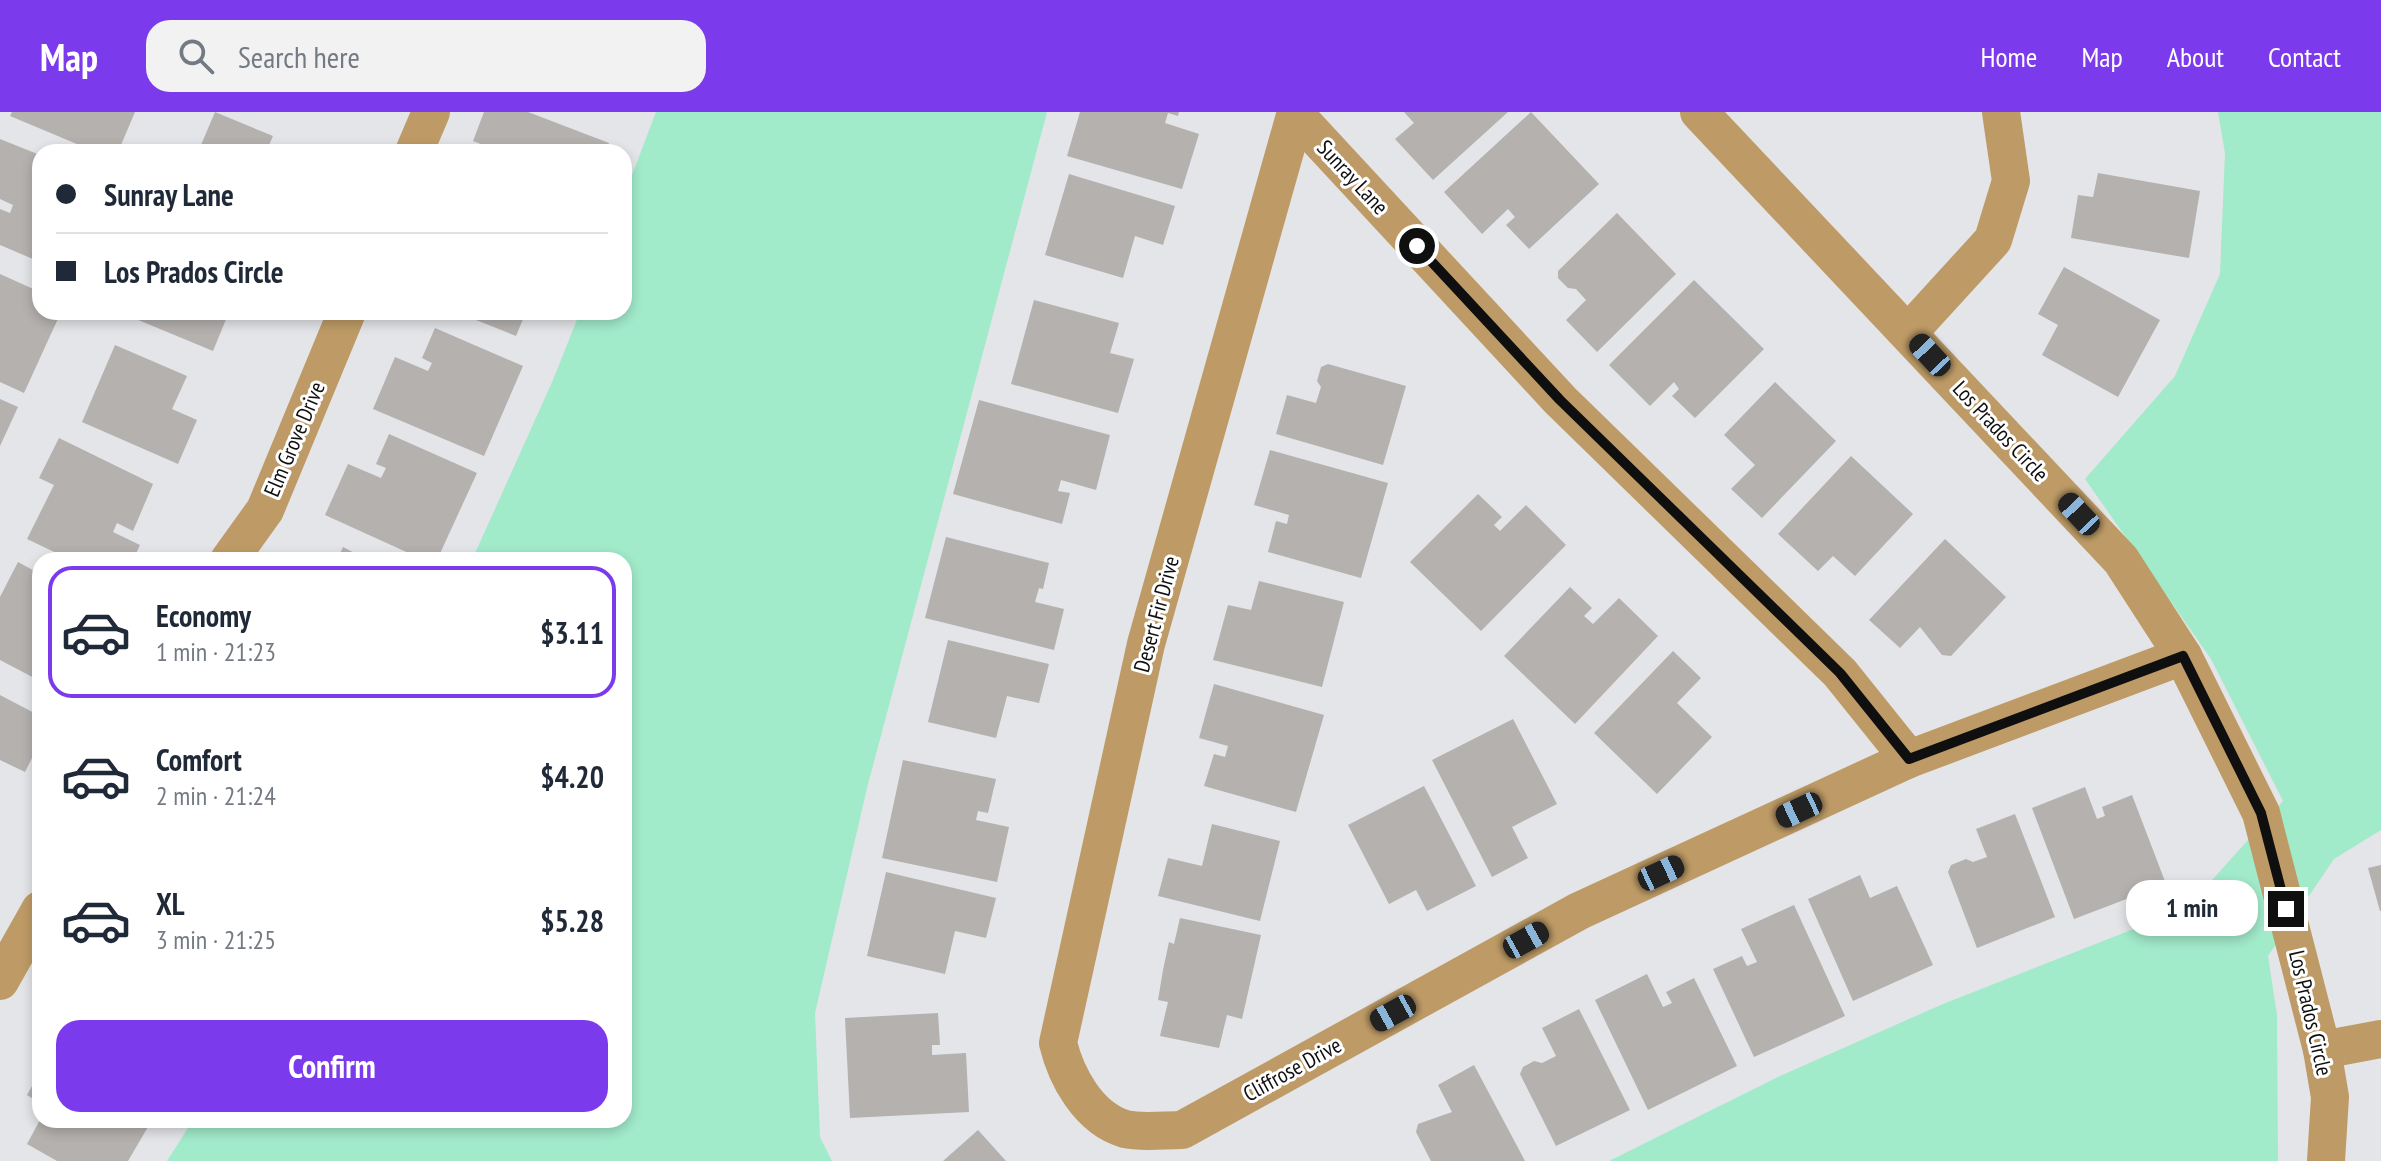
<!DOCTYPE html>
<meta charset="utf-8">
<style>
body{margin:0;font-family:"PT Sans Narrow",sans-serif;background:#f2f2f3;color:#1f2937;height:100vh;display:flex;flex-direction:column;font-size:30px;white-space:nowrap}
*{box-sizing:border-box;margin:0}
p{font-size:26px;color:#747a83}
.icon{flex:none;width:44px;height:44px;fill:none;stroke:currentColor;stroke-width:2;stroke-linecap:round;stroke-linejoin:round}
.map{position:relative;flex:1;overflow:hidden}
.drawer{position:absolute;left:32px;top:440px;width:600px;height:576px;display:flex;flex-direction:column;background:#fff;border-radius:24px;box-shadow:0 4px 12px #0003}
.drawer>*{flex:none}
.top-card{position:absolute;left:32px;top:32px;width:600px;height:176px;border-radius:24px;box-shadow:0 4px 12px #0003;display:grid;align-content:center;height:176px;padding:0 24px;background:#fff}
.end{position:absolute;width:36px;height:36px;margin:-18px;border:10px solid #0f0f10;background:#fff;box-shadow:0 0 0 4px #fff}
.from{border-radius:50%}
.bubble{position:absolute;height:56px;border-radius:24px;background:#fff;box-shadow:0 4px 12px #0003;font-size:26px;font-weight:600;line-height:56px;text-align:center}
.car{position:absolute;width:24px;height:48px;margin:-24px -12px;border-radius:10px;box-shadow:0 0 6px 2px #0007;background:linear-gradient(#222 24%,#8ab4d8 0 40%,#222 0 76%,#8ab4d8 0 86%,#222 0)}
.top-card b{display:flex;align-items:center;gap:28px;height:76px;font-size:30px}
.top-card b+b{border-top:2px solid #e0e1e3}
.top-card i{width:20px;height:20px;background:#1f2937}
ul{padding:14px 0 0;list-style:none}
li{display:flex;align-items:center;gap:24px;height:132px;margin:0 16px 12px;padding:0 8px;border:4px solid transparent;border-radius:24px}
li div{flex:1}
li b{display:block;font-size:30px}
li em{font-style:normal;font-weight:600}
li.current{border-color:#7c3aed}
li>.icon{width:72px;height:72px;stroke-width:1.5}
.cta{display:flex;gap:16px;margin-top:auto;padding:16px 24px}
.cta a{flex:1;height:92px;border-radius:24px;background:#7c3aed;color:#fff;font-size:32px;font-weight:600;line-height:92px;text-align:center}
header{display:flex;align-items:center;gap:48px;box-sizing:border-box;height:112px;padding:0 40px;background:#7c3aed;color:#fff}
header strong{font-size:38px}
nav{display:flex;gap:44px;margin-inline-start:auto;font-size:28px}
.search{width:560px;height:72px;background:#f2f2f3;display:flex;align-items:center;gap:20px;box-sizing:border-box;padding:0 28px;border-radius:24px;color:#747a83;font-size:30px}
.map>svg:first-child{display:block}
.green{fill:#a1eaca}
.building{fill:#b4b1af}
.lines{fill:none;stroke-linecap:round;stroke-linejoin:round}
.street{stroke:#be9b66;stroke-width:38}
.route{stroke:#0f0f10;stroke-width:10}
.labels{text-anchor:middle;stroke-width:6;stroke-linejoin:round;paint-order:stroke}
.street-label{font-size:22px;fill:#0f0f10;stroke:#fff}
</style>
<header>
<strong>Map</strong>
<div class="search"><svg class="icon" aria-label="search" viewBox="0 0 24 24"><circle cx="10" cy="10" r="6"/><path d="M15 15l6 6"/></svg>Search here</div>
<nav><a>Home</a><a>Map</a><a>About</a><a>Contact</a></nav>
</header>
<div class="map">
<svg width="2381" height="1049" viewBox="0 0 2381 1049">
<rect width="100%" height="100%" fill="#e4e5e8"/>
<!-- green -->
<g class="green">
<path d="M656 0H1047L867 676 815 901 820 1025 832 1049H167L193 1008H624V448H472L553 268 580 200H624V84Z"/>
<path d="M2218 0H2381V718L2334 747 2268 844 2277 903 2278 1049H1609L1780 964 1943 892 2187 796 2283 689 2211 547 2085 367 2175 264 2220 162 2225 41Z"/>
</g>
<!-- building -->
<g class="building">
<path d="M12 0H135L118 40H96L10 4Z"/>
<path d="M215 0 273 24 266 40H198Z"/>
<path d="M484 0H528L609 31 606 40H489L491 36 473 29Z"/>
<path d="M1080 0H1179L1178 4 1168 1 1165 11 1199 22 1182 77 1067 44Z"/>
<path d="M1404 0H1508L1433 68 1395 27 1414 11Z"/>
<path d="M1531 0 1599 72 1529 137 1506 113 1515 105 1508 97 1482 122 1444 80Z"/>
<path d="M0 27 40 43V150L0 133V97L10 101 13 93 0 87Z"/>
<path d="M2098 61 2200 79 2189 146 2071 126 2078 83 2093 85Z"/>
<path d="M1069 62 1175 94 1163 133 1135 124 1123 166 1045 143Z"/>
<path d="M1617 101 1676 162 1597 240 1566 208 1586 188 1576 177 1568 176 1558 166V159Z"/>
<path d="M2064 155 2160 208 2118 285 2042 243 2058 213 2038 202Z"/>
<path d="M0 162 40 180V200H61L24 281 0 270Z"/>
<path d="M1694 168 1764 237 1695 306 1672 284 1679 277 1674 270 1650 294 1609 253Z"/>
<path d="M1034 188 1119 211 1110 241 1134 247 1118 301 1011 272Z"/>
<path d="M119 200H229L213 239Z"/>
<path d="M456 200H526L516 224Z"/>
<path d="M435 216 523 254 484 344 373 297 395 245 428 259 432 251 422 246Z"/>
<path d="M115 233 187 264 172 297 197 308 178 352 82 310Z"/>
<path d="M1328 252 1406 274 1383 353 1276 322 1287 283 1316 291 1321 275 1317 269 1321 255Z"/>
<path d="M1775 270 1836 329 1762 406 1731 377 1755 353 1724 323Z"/>
<path d="M0 287 18 295 0 334Z"/>
<path d="M979 288 1110 323 1096 378 1061 368 1058 379 1070 381 1062 412 953 382Z"/>
<path d="M389 322 477 361 437 448H424L325 403 348 352 381 366 386 356 376 352Z"/>
<path d="M59 326 153 372 133 419 117 411 113 420 140 433 133 448H71L27 427 54 373 39 366Z"/>
<path d="M1270 338 1388 371 1361 466 1268 440 1276 409 1287 412 1289 403 1254 393Z"/>
<path d="M1851 344 1913 402 1855 464 1833 444 1818 459 1778 422Z"/>
<path d="M1478 382 1502 405 1494 413 1500 419 1526 393 1566 433 1481 519 1410 450Z"/>
<path d="M946 425 1049 451 1043 477 1039 476 1035 490 1064 497 1054 538 925 506Z"/>
<path d="M1945 427 2006 485 1951 544 1942 543 1920 515 1900 536 1869 508Z"/>
<path d="M343 435 368 448H337Z"/>
<path d="M18 450 40 462V569L0 548V485Z"/>
<path d="M1259 469 1344 490 1322 575 1213 548 1228 493 1251 498Z"/>
<path d="M1570 475 1592 496 1584 504 1593 512 1619 486 1658 524 1575 612 1504 544Z"/>
<path d="M948 528 1049 552 1039 591 1007 584 996 626 928 610Z"/>
<path d="M1673 539 1701 566 1677 591 1712 625 1657 682 1594 621Z"/>
<path d="M1214 572 1324 603 1296 700 1204 674 1214 642 1225 645 1228 634 1199 626Z"/>
<path d="M0 583 40 604V630L25 660 0 648Z"/>
<path d="M1513 607 1557 692 1512 715 1528 746 1492 765 1432 648Z"/>
<path d="M903 648 996 667 988 701 978 699 976 708 1009 715 997 770 882 746Z"/>
<path d="M1424 674 1476 774 1427 799 1416 778 1389 792 1348 713Z"/>
<path d="M2085 675 2097 707 2105 704 2102 695 2132 683 2166 772 2074 807 2032 696Z"/>
<path d="M2015 702 2055 805 1977 836 1948 760 1951 753 1966 747 1973 750 1987 745 1976 717Z"/>
<path d="M1212 712 1280 729 1260 809 1158 784 1168 746 1202 754Z"/>
<path d="M2381 753V799H2380L2368 756Z"/>
<path d="M886 760 996 786 986 826 955 819 945 862 867 844Z"/>
<path d="M1860 763 1870 786 1897 774 1933 853 1853 889 1808 787Z"/>
<path d="M1794 793 1845 904 1754 945 1713 857 1742 844 1747 854 1757 850 1741 817Z"/>
<path d="M1180 806 1261 823 1242 907 1227 903 1219 936 1160 924 1168 890 1158 888 1163 858 1169 830 1174 832Z"/>
<path d="M1647 862 1663 895 1672 891 1666 880 1694 866 1737 954 1648 998 1595 888Z"/>
<path d="M1579 897 1630 998 1556 1034 1520 962 1523 955 1534 949 1542 951 1556 944 1542 916Z"/>
<path d="M938 901 940 933H932V943L966 941 969 1000 850 1006 845 906Z"/>
<path d="M1474 953 1525 1049H1431L1416 1020 1418 1012 1452 1000 1438 973Z"/>
<path d="M40 960V991L27 983Z"/>
<path d="M40 1008H152L128 1049H57L27 1032Z"/>
<path d="M978 1018 1006 1049H943Z"/>
</g>
<g class="lines">
<!-- street -->
<g class="street">
<path d="M1296 0 1146 532 1058 931C1066 964 1088 1006 1125 1017 1141 1021 1164 1018 1182 1018L1579 799 1909 647 2183 544"/>
<path d="M1699 0 2121 448 2183 544 2261 701 2322 938 2330 985 2326 1049"/>
<path d="M1295 2 1560 288 1840 561 1909 647"/>
<path d="M414 40 431 0"/>
<path d="M1909 220 1993 128 2011 69 2001 0"/>
<path d="M229 448 265 398 347 200"/>
<path d="M0 869 40 798"/>
<path d="M2322 938 2381 927"/>
</g>
</g>
<g class="lines">
<!-- route -->
<path class="route" d="M1417 134 1560 288 1840 561 1909 647 2183 544 2261 701 2286 797"/>
</g>
<g class="labels">
<!-- street labels -->
<g class="street-label">
<text transform="translate(1353 65) rotate(47)" y="8">Sunray Lane</text>
<text transform="translate(2001 319) rotate(47)" y="8">Los Prados Circle</text>
<text transform="translate(294 327) rotate(-67)" y="8">Elm Grove Drive</text>
<text transform="translate(1156 502) rotate(-75)" y="8">Desert Fir Drive</text>
<text transform="translate(2311 901) rotate(77)" y="8">Los Prados Circle</text>
<text transform="translate(1292 957) rotate(-29)" y="8">Cliffrose Drive</text>
</g>
</g>
</svg>
<i class="end from" style="left:1417px;top:134px"></i>
<i class="end" style="left:2286px;top:797px"></i>
<div class="bubble" style="left:2126px;top:768px;width:132px">1 min</div>
<i class="car" style="left:1930px;top:243px;rotate:317deg"></i>
<i class="car" style="left:2079px;top:402px;rotate:317deg"></i>
<i class="car" style="left:1799px;top:698px;rotate:245deg"></i>
<i class="car" style="left:1661px;top:761px;rotate:65deg"></i>
<i class="car" style="left:1526px;top:828px;rotate:61deg"></i>
<i class="car" style="left:1393px;top:901px;rotate:241deg"></i>
<div class="top-card">
<b><i class="from"></i>Sunray Lane</b>
<b><i></i>Los Prados Circle</b>
</div>
<section class="drawer">
<ul>
<li class="current"><svg class="icon" aria-label="car" viewBox="0 0 24 24"><path d="M5 17H2v-5l4-1 3-4h7l3 4 3 1v5h-3M9 17h6M6 11h13"/><circle cx="7" cy="17" r="2"/><circle cx="17" cy="17" r="2"/></svg><div><b>Economy</b><p>1 min · 21:23</p></div><em>$3.11</em></li>
<li><svg class="icon" aria-label="car" viewBox="0 0 24 24"><path d="M5 17H2v-5l4-1 3-4h7l3 4 3 1v5h-3M9 17h6M6 11h13"/><circle cx="7" cy="17" r="2"/><circle cx="17" cy="17" r="2"/></svg><div><b>Comfort</b><p>2 min · 21:24</p></div><em>$4.20</em></li>
<li><svg class="icon" aria-label="car" viewBox="0 0 24 24"><path d="M5 17H2v-5l4-1 3-4h7l3 4 3 1v5h-3M9 17h6M6 11h13"/><circle cx="7" cy="17" r="2"/><circle cx="17" cy="17" r="2"/></svg><div><b>XL</b><p>3 min · 21:25</p></div><em>$5.28</em></li>
</ul>
<div class="cta"><a>Confirm</a></div>
</section>
</div>
